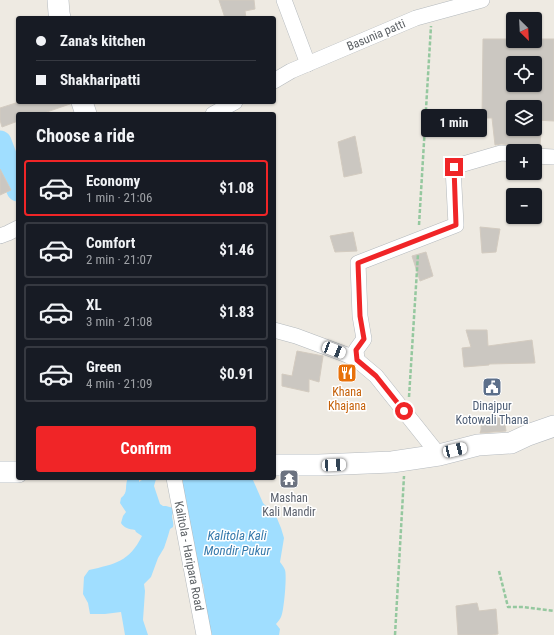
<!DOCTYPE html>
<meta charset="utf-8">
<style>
body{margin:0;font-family:"Roboto Condensed",sans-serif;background:#20242c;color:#f1f3f6;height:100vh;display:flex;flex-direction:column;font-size:15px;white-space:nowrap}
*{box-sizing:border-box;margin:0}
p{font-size:13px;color:#9ea1a6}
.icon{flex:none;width:22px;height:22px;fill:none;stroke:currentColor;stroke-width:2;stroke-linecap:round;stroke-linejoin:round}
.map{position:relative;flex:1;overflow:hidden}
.panel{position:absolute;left:16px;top:112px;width:260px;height:368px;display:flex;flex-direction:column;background:#171b24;border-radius:4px;box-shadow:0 1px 3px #0004}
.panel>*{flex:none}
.hud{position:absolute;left:16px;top:16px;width:260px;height:88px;border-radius:4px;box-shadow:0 1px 3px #0004;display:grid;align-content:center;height:88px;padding:0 20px;background:#171b24}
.needle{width:26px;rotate:156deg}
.fabs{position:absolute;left:506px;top:12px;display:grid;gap:8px}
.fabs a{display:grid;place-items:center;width:36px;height:36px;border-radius:4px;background:#171b24;box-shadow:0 1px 3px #0004;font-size:20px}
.end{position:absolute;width:18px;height:18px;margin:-9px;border:5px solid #f02527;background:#fff;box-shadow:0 0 0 2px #fff}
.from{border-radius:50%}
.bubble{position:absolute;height:28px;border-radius:4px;background:#171b24;box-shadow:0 1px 3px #0004;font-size:13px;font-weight:700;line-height:28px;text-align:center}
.car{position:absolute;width:12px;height:24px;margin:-12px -6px;border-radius:5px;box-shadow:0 0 3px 1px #0007;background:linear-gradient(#fff 24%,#345 0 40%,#fff 0 76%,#345 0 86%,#fff 0)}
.hud b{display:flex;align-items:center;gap:14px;height:38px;font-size:15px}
.hud b+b{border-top:1px solid #363941}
.hud i{width:10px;height:10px;background:#f1f3f6}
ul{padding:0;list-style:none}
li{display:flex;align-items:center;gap:12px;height:56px;margin:0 8px 6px;padding:0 12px;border:2px solid #363941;border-radius:4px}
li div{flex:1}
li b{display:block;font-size:15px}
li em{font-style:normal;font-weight:700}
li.selected{border-color:#f02527}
li>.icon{width:36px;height:36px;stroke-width:1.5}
h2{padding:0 20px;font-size:18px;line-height:48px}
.action{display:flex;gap:8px;margin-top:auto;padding:8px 20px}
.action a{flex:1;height:46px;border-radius:4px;background:#f02527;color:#fff;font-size:16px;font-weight:700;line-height:46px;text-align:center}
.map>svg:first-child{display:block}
.water{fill:#a0deff}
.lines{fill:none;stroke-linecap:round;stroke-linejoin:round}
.river{stroke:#a0deff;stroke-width:23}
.building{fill:#cbc7c1;stroke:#d3cbc0;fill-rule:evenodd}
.street-casing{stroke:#b4b9bd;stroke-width:16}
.secondary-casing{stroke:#b5babf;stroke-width:22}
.path{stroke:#95c89f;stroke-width:2.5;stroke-dasharray:4 2;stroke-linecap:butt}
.street{stroke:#fff;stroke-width:15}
.secondary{stroke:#fff;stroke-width:21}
.route{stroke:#f02527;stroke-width:5}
.labels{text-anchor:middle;stroke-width:3;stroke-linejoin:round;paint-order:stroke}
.street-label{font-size:12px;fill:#5a5f63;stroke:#fff}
.food-label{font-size:12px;fill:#c56008;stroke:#fff}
.service-label{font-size:12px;fill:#4e5e75;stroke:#fff}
.worship-label{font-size:12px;fill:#5b616d;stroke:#fff}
.water-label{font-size:13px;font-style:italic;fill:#377aac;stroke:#fff}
</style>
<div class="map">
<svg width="554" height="635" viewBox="0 0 554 635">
<rect width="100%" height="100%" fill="#eeeae2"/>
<!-- water -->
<g class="water">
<path d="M128 478H139V482C144 478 149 477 156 479L154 486 160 504 163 506H166L173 508C174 512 173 512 172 516 172 519 174 523 173 527L170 529 168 536 164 548 158 558 151 577 144 584 145 591 143 620 148 635H125L121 612 105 614H90L88 603 83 594 84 577 89 570C115 564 129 562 142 536L136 532 135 530C129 529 124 528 121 523L123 516 126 512 120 503 121 498C129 492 124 486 128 478Z"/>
<path d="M183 478H250L253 480 263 503 276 516 281 528 284 538 280 562C282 565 284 567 285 570 287 575 284 612 281 617 280 619 278 622 276 624L280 629 279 635H209L203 584 197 583 182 489Z"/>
</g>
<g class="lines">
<!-- river -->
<path class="river" d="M0 142 10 168 18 190"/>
</g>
<!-- building -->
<g class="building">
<path d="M219 0H254L255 9 245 11 246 18H225Z"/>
<path d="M483 39H513V41H535V39H554V121L535 120V107H513V129H541L540 147 520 148 518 146 514 145 501 144 495 145 492 118H482ZM513 63H535V85H513Z"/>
<path d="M19 102H70V104L41 114H18V121L2 127 0 120V108Z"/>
<path d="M355 136 362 173 344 177 338 142Z"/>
<path d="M0 169 11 190 0 195Z"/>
<path d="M480 227 500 229 496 252 482 253Z"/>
<path d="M353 232 357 251 335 252 330 236Z"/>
<path d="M426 252 433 276 420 281 412 256Z"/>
<path d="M466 330H487L488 346 532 340 535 363 489 364V365L464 367 462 348 471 347Z"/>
<path d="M297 351 323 356 319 382 309 379V392L282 386V374L292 376Z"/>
<path d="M504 417 506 431 480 433 481 430V420Z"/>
<path d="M477 603 479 611 496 609 498 634 492 635H458L456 606Z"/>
</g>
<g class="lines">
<defs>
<g id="street">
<path d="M284 0 308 64"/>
<path d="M274 81 291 71 416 18 482 0"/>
<path d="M213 114 235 102"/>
<path d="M535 156 554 157"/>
<path d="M0 236 8 233 18 228"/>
<path d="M274 330 296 336 347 355 357 360 376 376 439 455"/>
<path d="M357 360 356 350 364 339 360 316 358 263 456 225 453 167 501 153 513 154"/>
<path d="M174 478 204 635"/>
</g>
<g id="secondary">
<path d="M58 0 59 13 60 18"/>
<path d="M82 102 86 114"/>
<path d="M274 465H319L392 462 439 455 478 445 511 443 528 435 554 426"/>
<path d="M0 472H18"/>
</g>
</defs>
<!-- street casing -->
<use href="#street" class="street-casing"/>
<!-- secondary casing -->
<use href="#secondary" class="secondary-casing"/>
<!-- path -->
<g class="path">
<path d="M419 225 431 26"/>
<path d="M409 397 418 254"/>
<path d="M499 571 508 607H523L554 611"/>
<path d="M395 635 404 476"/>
</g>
<!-- street -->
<use href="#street" class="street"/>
<!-- secondary -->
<use href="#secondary" class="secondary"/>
</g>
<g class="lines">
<!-- route -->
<path class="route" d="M404 411 376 376 357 360 356 350 364 339 360 316 358 263 456 225 454 167"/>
</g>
<!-- icons -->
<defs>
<symbol id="restaurant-square" viewBox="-11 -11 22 22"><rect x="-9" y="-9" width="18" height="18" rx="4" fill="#e8710a" stroke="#fff"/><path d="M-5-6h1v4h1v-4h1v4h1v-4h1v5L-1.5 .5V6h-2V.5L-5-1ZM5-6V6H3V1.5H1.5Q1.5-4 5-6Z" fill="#fff"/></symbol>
<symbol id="civic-square" viewBox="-11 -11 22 22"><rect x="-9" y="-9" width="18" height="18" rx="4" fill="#5c6f8a" stroke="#fff"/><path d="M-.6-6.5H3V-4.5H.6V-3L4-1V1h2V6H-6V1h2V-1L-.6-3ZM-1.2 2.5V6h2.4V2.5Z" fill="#fff"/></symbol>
<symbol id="temple-square" viewBox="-11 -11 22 22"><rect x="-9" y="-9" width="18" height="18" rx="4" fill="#6b7280" stroke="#fff"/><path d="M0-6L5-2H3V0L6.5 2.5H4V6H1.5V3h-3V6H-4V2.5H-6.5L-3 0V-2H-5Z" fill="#fff"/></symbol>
</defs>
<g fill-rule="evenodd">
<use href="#restaurant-square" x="336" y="362" width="22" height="22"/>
<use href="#civic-square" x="481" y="376" width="22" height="22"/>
<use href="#temple-square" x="278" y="468" width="22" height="22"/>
</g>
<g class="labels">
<!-- street labels -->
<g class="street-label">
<text transform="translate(376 35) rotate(-23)" y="4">Basunia patti</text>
<text transform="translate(189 556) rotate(79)" y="4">Kalitola - Haripara Road</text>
</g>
<!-- food labels -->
<g class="food-label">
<text x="347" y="396">Khana<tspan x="347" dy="14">Khajana</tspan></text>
</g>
<!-- service labels -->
<g class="service-label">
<text x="492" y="410">Dinajpur<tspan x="492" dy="14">Kotowali Thana</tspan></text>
</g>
<!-- worship labels -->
<g class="worship-label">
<text x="289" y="502">Mashan<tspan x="289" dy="14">Kali Mandir</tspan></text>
</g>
<!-- water labels -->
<g class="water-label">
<text x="237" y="540">Kalitola Kali<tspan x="237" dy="15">Mondir Pukur</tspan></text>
</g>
</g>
</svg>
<div class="fabs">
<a><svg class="needle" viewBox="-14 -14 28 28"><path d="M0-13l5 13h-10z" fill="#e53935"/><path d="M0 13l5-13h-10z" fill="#9ea1a6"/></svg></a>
<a><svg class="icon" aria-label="locate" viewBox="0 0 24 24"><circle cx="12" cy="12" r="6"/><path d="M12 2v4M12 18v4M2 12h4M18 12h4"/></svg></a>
<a><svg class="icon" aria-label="layers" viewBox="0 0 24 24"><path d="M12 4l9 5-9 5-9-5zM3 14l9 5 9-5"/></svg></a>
<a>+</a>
<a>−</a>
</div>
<i class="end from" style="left:404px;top:411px"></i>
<i class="end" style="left:454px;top:167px"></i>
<div class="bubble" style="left:421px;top:109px;width:66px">1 min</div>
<i class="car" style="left:334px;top:350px;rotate:111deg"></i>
<i class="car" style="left:455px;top:450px;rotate:77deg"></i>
<i class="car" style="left:334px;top:465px;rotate:87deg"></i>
<div class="hud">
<b><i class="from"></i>Zana's kitchen</b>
<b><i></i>Shakharipatti</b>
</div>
<section class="panel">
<h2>Choose a ride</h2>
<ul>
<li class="selected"><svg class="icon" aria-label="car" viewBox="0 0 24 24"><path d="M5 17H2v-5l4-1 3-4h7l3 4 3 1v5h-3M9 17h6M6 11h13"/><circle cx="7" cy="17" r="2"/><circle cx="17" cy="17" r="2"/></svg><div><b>Economy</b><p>1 min · 21:06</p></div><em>$1.08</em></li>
<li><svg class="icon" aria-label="car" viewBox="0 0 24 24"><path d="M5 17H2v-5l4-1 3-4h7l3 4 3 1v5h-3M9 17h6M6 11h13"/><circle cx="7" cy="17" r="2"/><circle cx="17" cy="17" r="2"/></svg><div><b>Comfort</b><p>2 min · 21:07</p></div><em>$1.46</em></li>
<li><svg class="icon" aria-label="car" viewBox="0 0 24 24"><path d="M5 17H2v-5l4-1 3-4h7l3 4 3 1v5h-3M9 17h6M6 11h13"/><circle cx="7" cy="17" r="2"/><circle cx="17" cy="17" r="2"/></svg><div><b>XL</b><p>3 min · 21:08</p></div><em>$1.83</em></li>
<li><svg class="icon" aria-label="car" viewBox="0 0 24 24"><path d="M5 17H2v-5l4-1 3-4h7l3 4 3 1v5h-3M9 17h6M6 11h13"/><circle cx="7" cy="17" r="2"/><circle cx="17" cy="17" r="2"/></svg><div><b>Green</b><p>4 min · 21:09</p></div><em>$0.91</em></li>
</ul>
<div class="action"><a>Confirm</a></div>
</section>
</div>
